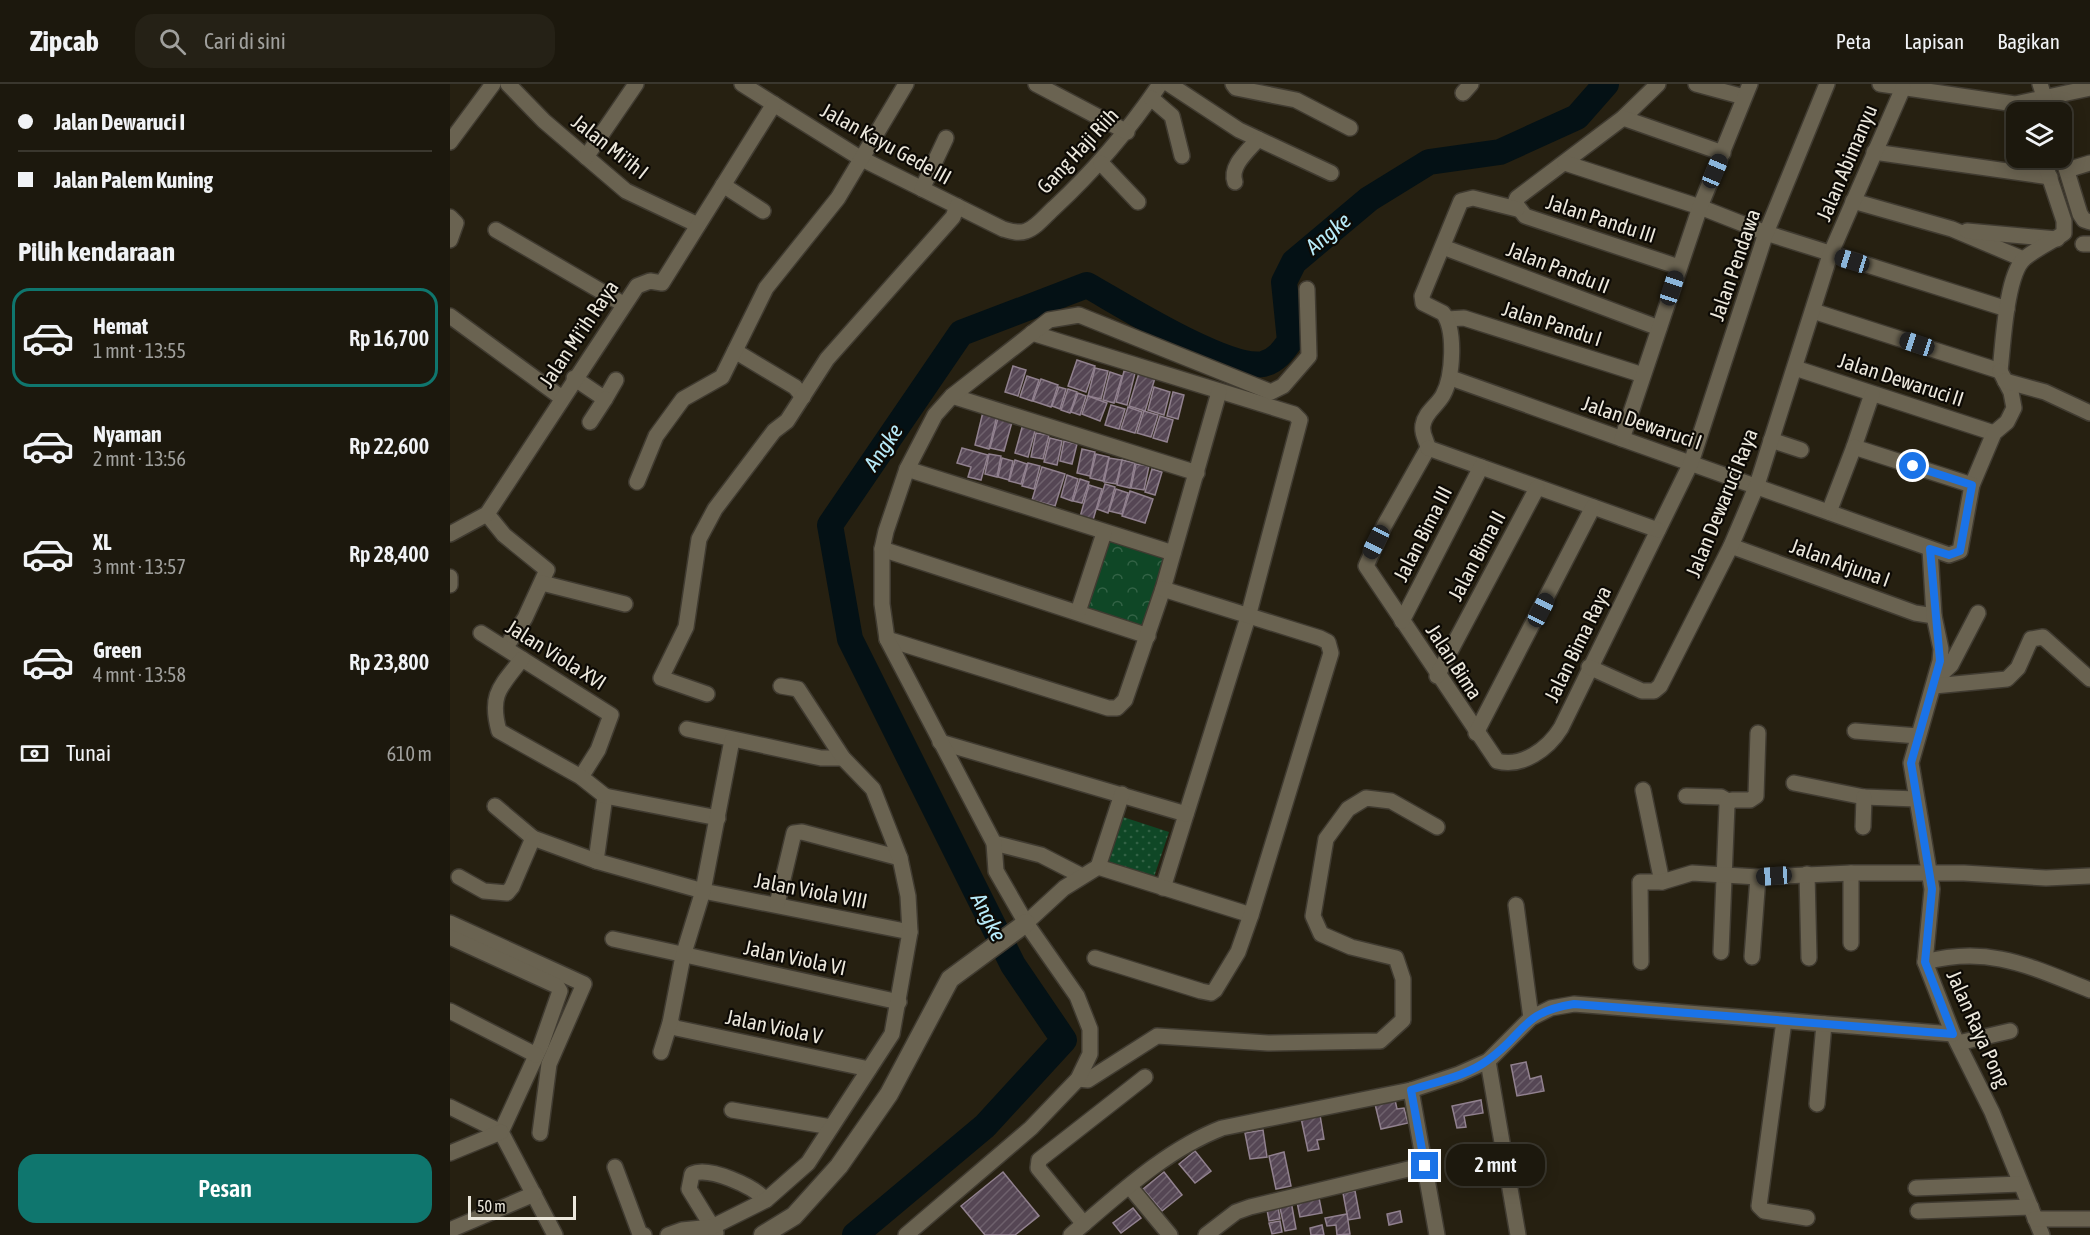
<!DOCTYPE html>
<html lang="id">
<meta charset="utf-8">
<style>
body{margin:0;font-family:"Asap Condensed",sans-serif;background:#252116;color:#f1f3f6;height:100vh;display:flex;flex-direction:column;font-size:22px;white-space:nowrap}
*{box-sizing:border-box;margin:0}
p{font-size:20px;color:#a0a09d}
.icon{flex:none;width:33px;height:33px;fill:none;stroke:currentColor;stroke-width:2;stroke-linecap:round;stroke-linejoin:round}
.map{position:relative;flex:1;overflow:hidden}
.panel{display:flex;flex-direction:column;background:#1c180d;width:450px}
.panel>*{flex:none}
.banner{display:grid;align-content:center;height:132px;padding:0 18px;background:#1c180d}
.fabs{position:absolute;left:1556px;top:18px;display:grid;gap:12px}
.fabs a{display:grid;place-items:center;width:66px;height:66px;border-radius:12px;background:#1c180d;box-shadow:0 3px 15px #0003,0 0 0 2px #3a372e;font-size:30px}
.scale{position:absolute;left:18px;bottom:15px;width:108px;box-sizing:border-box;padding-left:6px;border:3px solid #ece8dd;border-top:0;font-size:16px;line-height:21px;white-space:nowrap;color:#ece8dd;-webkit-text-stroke:4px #0d0a05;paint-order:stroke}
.end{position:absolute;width:27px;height:27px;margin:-14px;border:8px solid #1a73e8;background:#fff;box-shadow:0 0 0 3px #fff}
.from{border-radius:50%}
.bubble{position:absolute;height:42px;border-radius:18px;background:#1c180d;box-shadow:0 3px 15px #0003,0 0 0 2px #3a372e;font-size:20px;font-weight:600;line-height:42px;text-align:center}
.car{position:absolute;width:18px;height:36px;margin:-18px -9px;border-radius:8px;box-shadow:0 0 4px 2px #0007;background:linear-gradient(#222 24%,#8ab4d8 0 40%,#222 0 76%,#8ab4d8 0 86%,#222 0)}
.banner b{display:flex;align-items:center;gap:21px;height:57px;font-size:22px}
.banner b+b{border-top:2px solid #3a372e}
.banner i{width:15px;height:15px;background:#f1f3f6}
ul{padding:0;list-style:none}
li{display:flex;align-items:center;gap:18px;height:99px;margin:0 12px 9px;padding:0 6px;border:3px solid transparent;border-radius:18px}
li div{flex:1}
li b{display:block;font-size:22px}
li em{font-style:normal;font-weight:600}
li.selected{border-color:#0f766e}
li>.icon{width:54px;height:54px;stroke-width:1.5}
h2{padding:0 18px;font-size:27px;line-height:72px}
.pay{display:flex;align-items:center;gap:15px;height:66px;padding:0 18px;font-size:22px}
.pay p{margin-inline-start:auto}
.cta{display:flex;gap:12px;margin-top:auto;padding:12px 18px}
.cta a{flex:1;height:69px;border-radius:18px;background:#0f766e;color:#fff;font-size:24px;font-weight:600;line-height:69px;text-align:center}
header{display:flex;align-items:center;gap:36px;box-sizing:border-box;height:84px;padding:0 30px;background:#1c180d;border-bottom:2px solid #3a372e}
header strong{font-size:28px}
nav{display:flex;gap:33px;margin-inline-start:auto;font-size:21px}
.search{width:420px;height:54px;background:#252116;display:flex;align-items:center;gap:15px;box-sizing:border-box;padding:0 21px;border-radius:18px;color:#a0a09d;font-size:22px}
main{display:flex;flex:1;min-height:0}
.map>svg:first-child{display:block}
.grass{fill:url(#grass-dots)}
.park{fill:url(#park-crowns)}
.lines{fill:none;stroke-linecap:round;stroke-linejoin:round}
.river{stroke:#041115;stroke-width:26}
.building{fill:url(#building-hatch);stroke:#91818f;stroke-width:1.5}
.minor-casing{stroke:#403b31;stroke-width:18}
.tertiary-casing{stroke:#403b31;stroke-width:21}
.minor{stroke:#6a6351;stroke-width:15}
.tertiary{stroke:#6a6351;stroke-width:18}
.route{stroke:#1a73e8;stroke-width:8}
.labels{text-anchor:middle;stroke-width:4.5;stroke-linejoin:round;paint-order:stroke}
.street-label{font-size:21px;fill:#ece8dd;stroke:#0d0a05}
.water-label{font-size:22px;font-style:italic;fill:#b8ebf9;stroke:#0d0a05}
</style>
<header>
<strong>Zipcab</strong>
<div class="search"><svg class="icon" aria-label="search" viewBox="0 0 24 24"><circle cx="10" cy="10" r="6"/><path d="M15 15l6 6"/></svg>Cari di sini</div>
<nav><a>Peta</a><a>Lapisan</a><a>Bagikan</a></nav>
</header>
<main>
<section class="panel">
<div class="banner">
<b><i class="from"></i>Jalan Dewaruci I</b>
<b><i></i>Jalan Palem Kuning</b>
</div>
<h2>Pilih kendaraan</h2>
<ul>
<li class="selected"><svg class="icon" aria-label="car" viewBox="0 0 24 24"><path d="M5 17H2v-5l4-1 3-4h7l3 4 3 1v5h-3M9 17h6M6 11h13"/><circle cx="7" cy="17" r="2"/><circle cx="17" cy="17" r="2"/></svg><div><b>Hemat</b><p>1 mnt · 13:55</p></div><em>Rp 16,700</em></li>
<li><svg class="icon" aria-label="car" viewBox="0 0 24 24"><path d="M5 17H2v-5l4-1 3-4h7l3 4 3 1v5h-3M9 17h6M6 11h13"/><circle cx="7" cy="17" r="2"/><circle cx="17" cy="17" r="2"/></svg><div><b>Nyaman</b><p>2 mnt · 13:56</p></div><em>Rp 22,600</em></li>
<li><svg class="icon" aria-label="car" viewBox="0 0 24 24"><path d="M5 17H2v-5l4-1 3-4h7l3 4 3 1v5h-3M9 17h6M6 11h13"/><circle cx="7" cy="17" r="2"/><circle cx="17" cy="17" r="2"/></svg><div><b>XL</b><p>3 mnt · 13:57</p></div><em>Rp 28,400</em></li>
<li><svg class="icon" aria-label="car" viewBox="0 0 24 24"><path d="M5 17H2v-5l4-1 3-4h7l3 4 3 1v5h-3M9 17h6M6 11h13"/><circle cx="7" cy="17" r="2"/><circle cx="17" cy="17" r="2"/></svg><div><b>Green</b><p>4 mnt · 13:58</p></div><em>Rp 23,800</em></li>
</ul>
<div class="pay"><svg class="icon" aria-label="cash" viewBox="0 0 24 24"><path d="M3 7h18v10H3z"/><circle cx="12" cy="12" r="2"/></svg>Tunai<p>610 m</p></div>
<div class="cta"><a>Pesan</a></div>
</section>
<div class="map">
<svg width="1640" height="1151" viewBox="0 0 1640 1151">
<defs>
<pattern id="grass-dots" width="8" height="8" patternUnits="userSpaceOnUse" patternTransform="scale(1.5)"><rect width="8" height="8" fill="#0f4726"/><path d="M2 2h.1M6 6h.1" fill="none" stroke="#326245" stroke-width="1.8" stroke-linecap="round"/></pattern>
<pattern id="park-crowns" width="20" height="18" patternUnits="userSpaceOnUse" patternTransform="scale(1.5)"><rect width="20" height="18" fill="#0f4726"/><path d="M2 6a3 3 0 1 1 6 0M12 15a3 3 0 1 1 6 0" fill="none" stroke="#326245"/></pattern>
<pattern id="building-hatch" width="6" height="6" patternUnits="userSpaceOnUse" patternTransform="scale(1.5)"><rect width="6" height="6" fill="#554654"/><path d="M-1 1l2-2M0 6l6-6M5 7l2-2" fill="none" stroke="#6e616c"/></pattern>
</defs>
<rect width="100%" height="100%" fill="#262011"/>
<!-- grass -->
<path class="grass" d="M670 732 719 748 704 793 656 777Z"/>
<!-- park -->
<path class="park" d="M656 454 716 472 694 547 634 525Z"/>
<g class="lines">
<!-- river -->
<path class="river" d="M405 1151 535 1042 614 956 563 881 400 555 380 441 511 249 637 201C671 220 777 287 813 280 826 277 833 267 840 257L834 198 844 178 919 115 979 78 1050 68 1127 33 1156 0"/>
</g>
<!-- building -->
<g class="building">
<path d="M627 276 645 282 636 308 618 302Z"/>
<path d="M563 282 576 286 568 312 555 308Z"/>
<path d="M645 284 658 287 651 315 638 312Z"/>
<path d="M674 287 685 289 677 321 666 318Z"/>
<path d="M660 288 672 292 664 319 653 316Z"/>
<path d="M689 289 705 294 695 327 679 322Z"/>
<path d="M577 292 589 296 582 317 570 313Z"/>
<path d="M591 295 608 301 601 323 583 317Z"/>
<path d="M609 303 616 305 610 325 602 322Z"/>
<path d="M704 303 720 308 714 331 698 326Z"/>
<path d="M618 305 627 308 620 329 611 326Z"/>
<path d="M723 308 734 311 728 335 717 332Z"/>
<path d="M628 309 636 312 630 331 621 328Z"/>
<path d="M638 312 657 319 650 337 632 330Z"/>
<path d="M661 321 675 325 669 345 655 341Z"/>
<path d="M678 323 692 328 685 349 671 345Z"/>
<path d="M694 327 708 331 701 353 687 349Z"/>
<path d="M533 328 547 332 539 365 525 361Z"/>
<path d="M710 332 723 336 717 358 703 354Z"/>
<path d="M548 334 562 338 554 367 540 364Z"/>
<path d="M573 340 586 343 578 373 565 369Z"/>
<path d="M586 349 599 351 593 375 581 373Z"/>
<path d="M600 354 612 357 607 381 594 378Z"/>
<path d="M614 357 627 360 622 380 610 377Z"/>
<path d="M512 364 538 371 531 396 518 393 521 383 507 379Z"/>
<path d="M632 365 645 368 640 392 627 389Z"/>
<path d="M539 370 551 372 547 393 535 390Z"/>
<path d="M646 370 659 373 653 397 640 394Z"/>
<path d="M552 374 563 377 559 396 548 393Z"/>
<path d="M659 374 672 376 666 400 654 398Z"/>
<path d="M565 376 577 380 571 400 559 397Z"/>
<path d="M672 376 685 379 680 404 667 401Z"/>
<path d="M578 379 590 382 584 405 572 402Z"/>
<path d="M686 380 699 382 694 406 681 404Z"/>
<path d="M592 383 615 390 605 422 582 416Z"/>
<path d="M702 385 712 388 705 411 695 408Z"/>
<path d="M617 391 628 395 622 417 611 413Z"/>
<path d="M630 395 639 398 632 419 623 417Z"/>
<path d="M655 400 665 403 658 429 647 425Z"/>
<path d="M639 401 652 405 643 436 630 433Z"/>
<path d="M666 405 678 409 672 430 659 427Z"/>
<path d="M680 407 703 415 695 439 672 432Z"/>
<path d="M1076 978 1080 995 1091 992 1094 1007 1067 1012 1061 981Z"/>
<path d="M945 1016 947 1025 954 1024 958 1039 931 1045 925 1020Z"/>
<path d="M1031 1016 1033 1029 1014 1032 1016 1043 1007 1044 1002 1022Z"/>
<path d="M870 1031 874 1055 867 1056 869 1065 858 1067 851 1034Z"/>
<path d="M813 1046 817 1073 800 1075 795 1049Z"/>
<path d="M745 1067 761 1087 745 1099 729 1080Z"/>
<path d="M834 1068 841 1102 826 1105 819 1072Z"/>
<path d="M553 1088 589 1132 565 1151H535L511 1122Z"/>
<path d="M714 1088 732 1111 712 1127 693 1105Z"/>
<path d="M905 1107 910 1134 898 1136 893 1109Z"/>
<path d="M869 1114 872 1129 850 1133 847 1118Z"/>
<path d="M841 1117 846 1145 835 1147 829 1119Z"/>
<path d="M827 1118 830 1135 819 1137 816 1120Z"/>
<path d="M683 1124 691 1134 671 1149 663 1139Z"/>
<path d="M950 1127 952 1138 939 1141 937 1130Z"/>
<path d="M897 1130 900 1150 887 1151 886 1141 877 1142 875 1134Z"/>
<path d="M830 1137 832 1148 822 1150 819 1139Z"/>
<path d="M872 1141 874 1151H861L860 1144Z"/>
</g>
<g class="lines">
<defs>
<g id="minor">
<path d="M58 0 94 37 176 107 248 141"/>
<path d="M292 0 410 74 553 145C560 147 568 150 576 147 586 144 596 131 604 124 645 86 679 46 710 0"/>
<path d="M586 0 677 48"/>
<path d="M719 0 789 46 881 89"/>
<path d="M783 0 786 4 846 16 900 44"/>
<path d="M1208 0 1173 34 1067 114 1065 119 1075 132 1229 183"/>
<path d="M1246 0 1294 13"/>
<path d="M1430 0 1565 20 1640 4"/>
<path d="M1590 0 1599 28"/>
<path d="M1013 9 1021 0"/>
<path d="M701 14 722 32 732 72"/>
<path d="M1173 34 1273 69"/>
<path d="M0 58 43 0"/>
<path d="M1424 68 1600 93"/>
<path d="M1611 68 1630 130 1634 136 1640 138"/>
<path d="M136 73 186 0"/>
<path d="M651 79 688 118"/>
<path d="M1115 79 1250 123 1316 149 1557 225"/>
<path d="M1617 86 1640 79"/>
<path d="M785 98C779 82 799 66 808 55"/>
<path d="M273 101 313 127"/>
<path d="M472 105 496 54"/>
<path d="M1403 117 1502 145 1573 175"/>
<path d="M0 133 6 139 0 156"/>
<path d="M46 146 173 220"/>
<path d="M1517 147 1607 155"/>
<path d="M1633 160H1640"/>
<path d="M993 163 1209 244"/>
<path d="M1363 227 1550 287"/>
<path d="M0 232 112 314"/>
<path d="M997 235 1014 234 1193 291"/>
<path d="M582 249 844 330 850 336 798 533 713 804"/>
<path d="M285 267 345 303 353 313"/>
<path d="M1345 284 1544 349"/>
<path d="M1550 287C1553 262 1556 189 1575 174 1587 164 1602 158 1614 149V137L1593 74"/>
<path d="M124 294 155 315 166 296"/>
<path d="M1001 294 1499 471 1510 467 1522 401 1544 349 1557 338 1564 324 1561 308 1550 287"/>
<path d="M1555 297 1595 308 1640 329"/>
<path d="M1422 310 1404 363 1522 401"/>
<path d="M502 312 747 389"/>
<path d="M140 338 155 315"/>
<path d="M1172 355 1250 123 1300 0"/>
<path d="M1321 356 1351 366"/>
<path d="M978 364 934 442 916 482 1047 677C1072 684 1098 665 1111 644L1241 379 1316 149 1377 0"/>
<path d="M978 364C977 356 971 350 973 341 975 328 987 322 993 311 1003 293 1006 246 993 229L973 219 972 212 1011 117 1023 114 1067 125"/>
<path d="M978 364 1208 446"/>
<path d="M457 385 723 469"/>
<path d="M187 398 206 352 233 315 272 293 316 204 388 114 456 0"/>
<path d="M1379 428 1404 363"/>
<path d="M37 430 54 451 97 486 75 534 60 557"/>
<path d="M0 450 37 430 187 202 200 197 212 199 324 20"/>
<path d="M1281 462 1465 529 1484 532"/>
<path d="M432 465 698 552"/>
<path d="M1480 465 1484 532 1491 565 1490 577 1461 679 1482 805 1475 878 1503 950 1542 1028 1592 1151"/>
<path d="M0 493V501"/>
<path d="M92 499 175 520"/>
<path d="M628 528 654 449"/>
<path d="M952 537 1031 383"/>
<path d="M31 549 161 631 148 666 131 693"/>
<path d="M437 555 658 624H667L675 616 713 505 769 308"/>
<path d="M72 575C50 603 39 611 49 647L131 693 155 712 146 777"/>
<path d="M1139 583 1192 607H1204L1210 602 1281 462 1307 401 1380 171 1453 4"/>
<path d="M987 592 1087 404"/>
<path d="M1487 594 1501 581 1528 529"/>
<path d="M1484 602 1557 595 1568 584 1581 555 1593 553 1640 595"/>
<path d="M257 610 211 594 236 543 249 455 265 425 324 347 337 337 377 275 503 133 507 122"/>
<path d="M237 645 371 674H393"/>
<path d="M1405 647 1468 652"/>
<path d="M1026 649 1143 423"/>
<path d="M490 658 736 730"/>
<path d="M1344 699 1414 713 1466 715"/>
<path d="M1193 706 1212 798"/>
<path d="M155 712 268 734"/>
<path d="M1236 712 1271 713 1278 717"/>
<path d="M45 722 83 754 146 777 253 807 460 848"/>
<path d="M1413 743 1414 713"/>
<path d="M648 783 801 831"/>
<path d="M1401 789V859"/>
<path d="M1357 790 1359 874"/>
<path d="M632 792 591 771 544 759 437 555 432 520V465L436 447 457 385 485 331 502 312 599 236 629 231 821 308 833 302 859 272 857 205"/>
<path d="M9 793 34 807 57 809 62 803 83 754"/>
<path d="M327 820 344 749 352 748 450 774"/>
<path d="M1066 821 1081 934"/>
<path d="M0 839 134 900 99 980 90 1049"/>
<path d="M576 839 614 804 648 783 672 710"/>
<path d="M0 853 107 902 110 907 91 961 51 1048"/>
<path d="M163 855 449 918"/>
<path d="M1271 868 1277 721 1282 716H1300L1306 712 1308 649"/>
<path d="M1302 873 1308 793"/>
<path d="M645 874 751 907 761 909 765 906 788 868 801 831 881 569 878 558 870 554 713 505"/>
<path d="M1191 878 1190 798H1212L1242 789 1308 793 1401 789H1514L1596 794 1640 792"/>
<path d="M1475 878C1540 861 1581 883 1640 906"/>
<path d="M0 927 86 971"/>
<path d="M1334 937 1309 1122 1314 1127 1357 1134"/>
<path d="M220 939 226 944 419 985"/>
<path d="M1508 959 1560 947"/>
<path d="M211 968 220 939 233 872 253 807 282 656"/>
<path d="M1038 977 1068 1151"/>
<path d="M628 995 638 996 707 952 818 959 930 957 953 936V895L946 874 901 863 871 850 863 832 876 755 898 725 916 714 941 717 987 743"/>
<path d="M961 1006 987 1151"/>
<path d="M1367 1020 1374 940"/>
<path d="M0 1023 51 1048"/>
<path d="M282 1026 381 1043"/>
<path d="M51 1048 105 1151"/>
<path d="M0 1069 51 1048"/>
<path d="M165 1083 190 1150 194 1151"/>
<path d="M680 1103 720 1151"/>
<path d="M1466 1104 1571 1100"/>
<path d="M1468 1127 1581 1123"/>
<path d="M1585 1135H1640"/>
<path d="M634 1140 588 1084 589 1076 695 993"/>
<path d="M0 1146 84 1110"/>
<path d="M266 1149 239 1105 242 1090C259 1082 303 1102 316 1116"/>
<path d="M218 1151 232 1146 262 1143 316 1116 358 1079 442 950 460 848 458 812 450 774 423 705 393 674 348 605 331 602"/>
<path d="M456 1151 581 1044 628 995 640 970V945L627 912 576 839 546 787 544 759"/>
<path d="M621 1151C667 1112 715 1066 772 1044L961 1006 1009 990 1038 977 1081 934 1101 924 1124 920 1503 950"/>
<path d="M756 1151 786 1128 800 1123 975 1081"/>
</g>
<path id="tertiary" d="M313 1151 344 1132 389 1082 439 1010 500 895 576 839"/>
</defs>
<!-- minor casing -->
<use href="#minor" class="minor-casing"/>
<!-- tertiary casing -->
<use href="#tertiary" class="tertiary-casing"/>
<!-- minor -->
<use href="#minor" class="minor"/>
<!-- tertiary -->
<use href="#tertiary" class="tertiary"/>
</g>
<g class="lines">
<!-- route -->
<path class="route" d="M975 1082 961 1006C985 998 1017 992 1038 976 1075 950 1071 928 1124 920L1503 950 1475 878 1482 805 1461 679 1490 577 1480 465 1499 471 1510 467 1522 401 1463 382"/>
</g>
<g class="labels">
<!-- street labels -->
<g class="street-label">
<text transform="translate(436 60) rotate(29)" y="7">Jalan Kayu Gede III</text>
<text transform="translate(160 63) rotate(38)" y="7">Jalan Mi'ih I</text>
<text transform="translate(628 67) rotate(-47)" y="7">Gang Haji Riih</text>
<text transform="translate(1397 79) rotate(-67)" y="7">Jalan Abimanyu</text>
<text transform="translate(1151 135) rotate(18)" y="7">Jalan Pandu III</text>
<text transform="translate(1285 181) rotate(-71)" y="7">Jalan Pendawa</text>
<text transform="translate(1108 184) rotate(21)" y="7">Jalan Pandu II</text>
<text transform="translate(1102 240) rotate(18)" y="7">Jalan Pandu I</text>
<text transform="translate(129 250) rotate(-56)" y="7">Jalan Mi'ih Raya</text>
<text transform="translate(1451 296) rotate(18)" y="7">Jalan Dewaruci II</text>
<text transform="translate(1192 339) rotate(19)" y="7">Jalan Dewaruci I</text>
<text transform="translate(1272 419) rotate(-68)" y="7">Jalan Dewaruci Raya</text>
<text transform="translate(973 450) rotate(-63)" y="7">Jalan Bima III</text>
<text transform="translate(1027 472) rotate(-62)" y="7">Jalan Bima II</text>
<text transform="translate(1390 479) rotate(20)" y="7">Jalan Arjuna I</text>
<text transform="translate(1128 560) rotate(-64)" y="7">Jalan Bima Raya</text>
<text transform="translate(106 571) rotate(32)" y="7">Jalan Viola XVI</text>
<text transform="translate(1004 578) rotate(57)" y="7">Jalan Bima</text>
<text transform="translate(361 807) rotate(11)" y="7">Jalan Viola VIII</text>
<text transform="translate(345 874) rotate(12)" y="7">Jalan Viola VI</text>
<text transform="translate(324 943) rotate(12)" y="7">Jalan Viola V</text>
<text transform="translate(1528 945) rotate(66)" y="7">Jalan Raya Pong</text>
</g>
<!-- water labels -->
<g class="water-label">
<text transform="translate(878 149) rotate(-40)" y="8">Angke</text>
<text transform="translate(433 363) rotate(-56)" y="8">Angke</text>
<text transform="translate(539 833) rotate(63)" y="8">Angke</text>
</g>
</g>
</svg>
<div class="fabs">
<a><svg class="icon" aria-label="layers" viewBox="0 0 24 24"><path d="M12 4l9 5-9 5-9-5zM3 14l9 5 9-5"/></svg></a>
</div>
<div class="scale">50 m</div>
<i class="end from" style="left:1463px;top:382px"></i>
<i class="end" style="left:975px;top:1082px"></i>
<div class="bubble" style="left:996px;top:1060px;width:99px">2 mnt</div>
<i class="car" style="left:1265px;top:87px;rotate:23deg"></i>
<i class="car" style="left:1402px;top:177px;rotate:287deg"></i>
<i class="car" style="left:1222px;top:204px;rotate:18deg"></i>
<i class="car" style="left:1467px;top:260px;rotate:288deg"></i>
<i class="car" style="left:926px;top:458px;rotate:207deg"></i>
<i class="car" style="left:1091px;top:526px;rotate:27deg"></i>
<i class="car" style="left:1324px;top:792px;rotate:266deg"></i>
</div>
</main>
